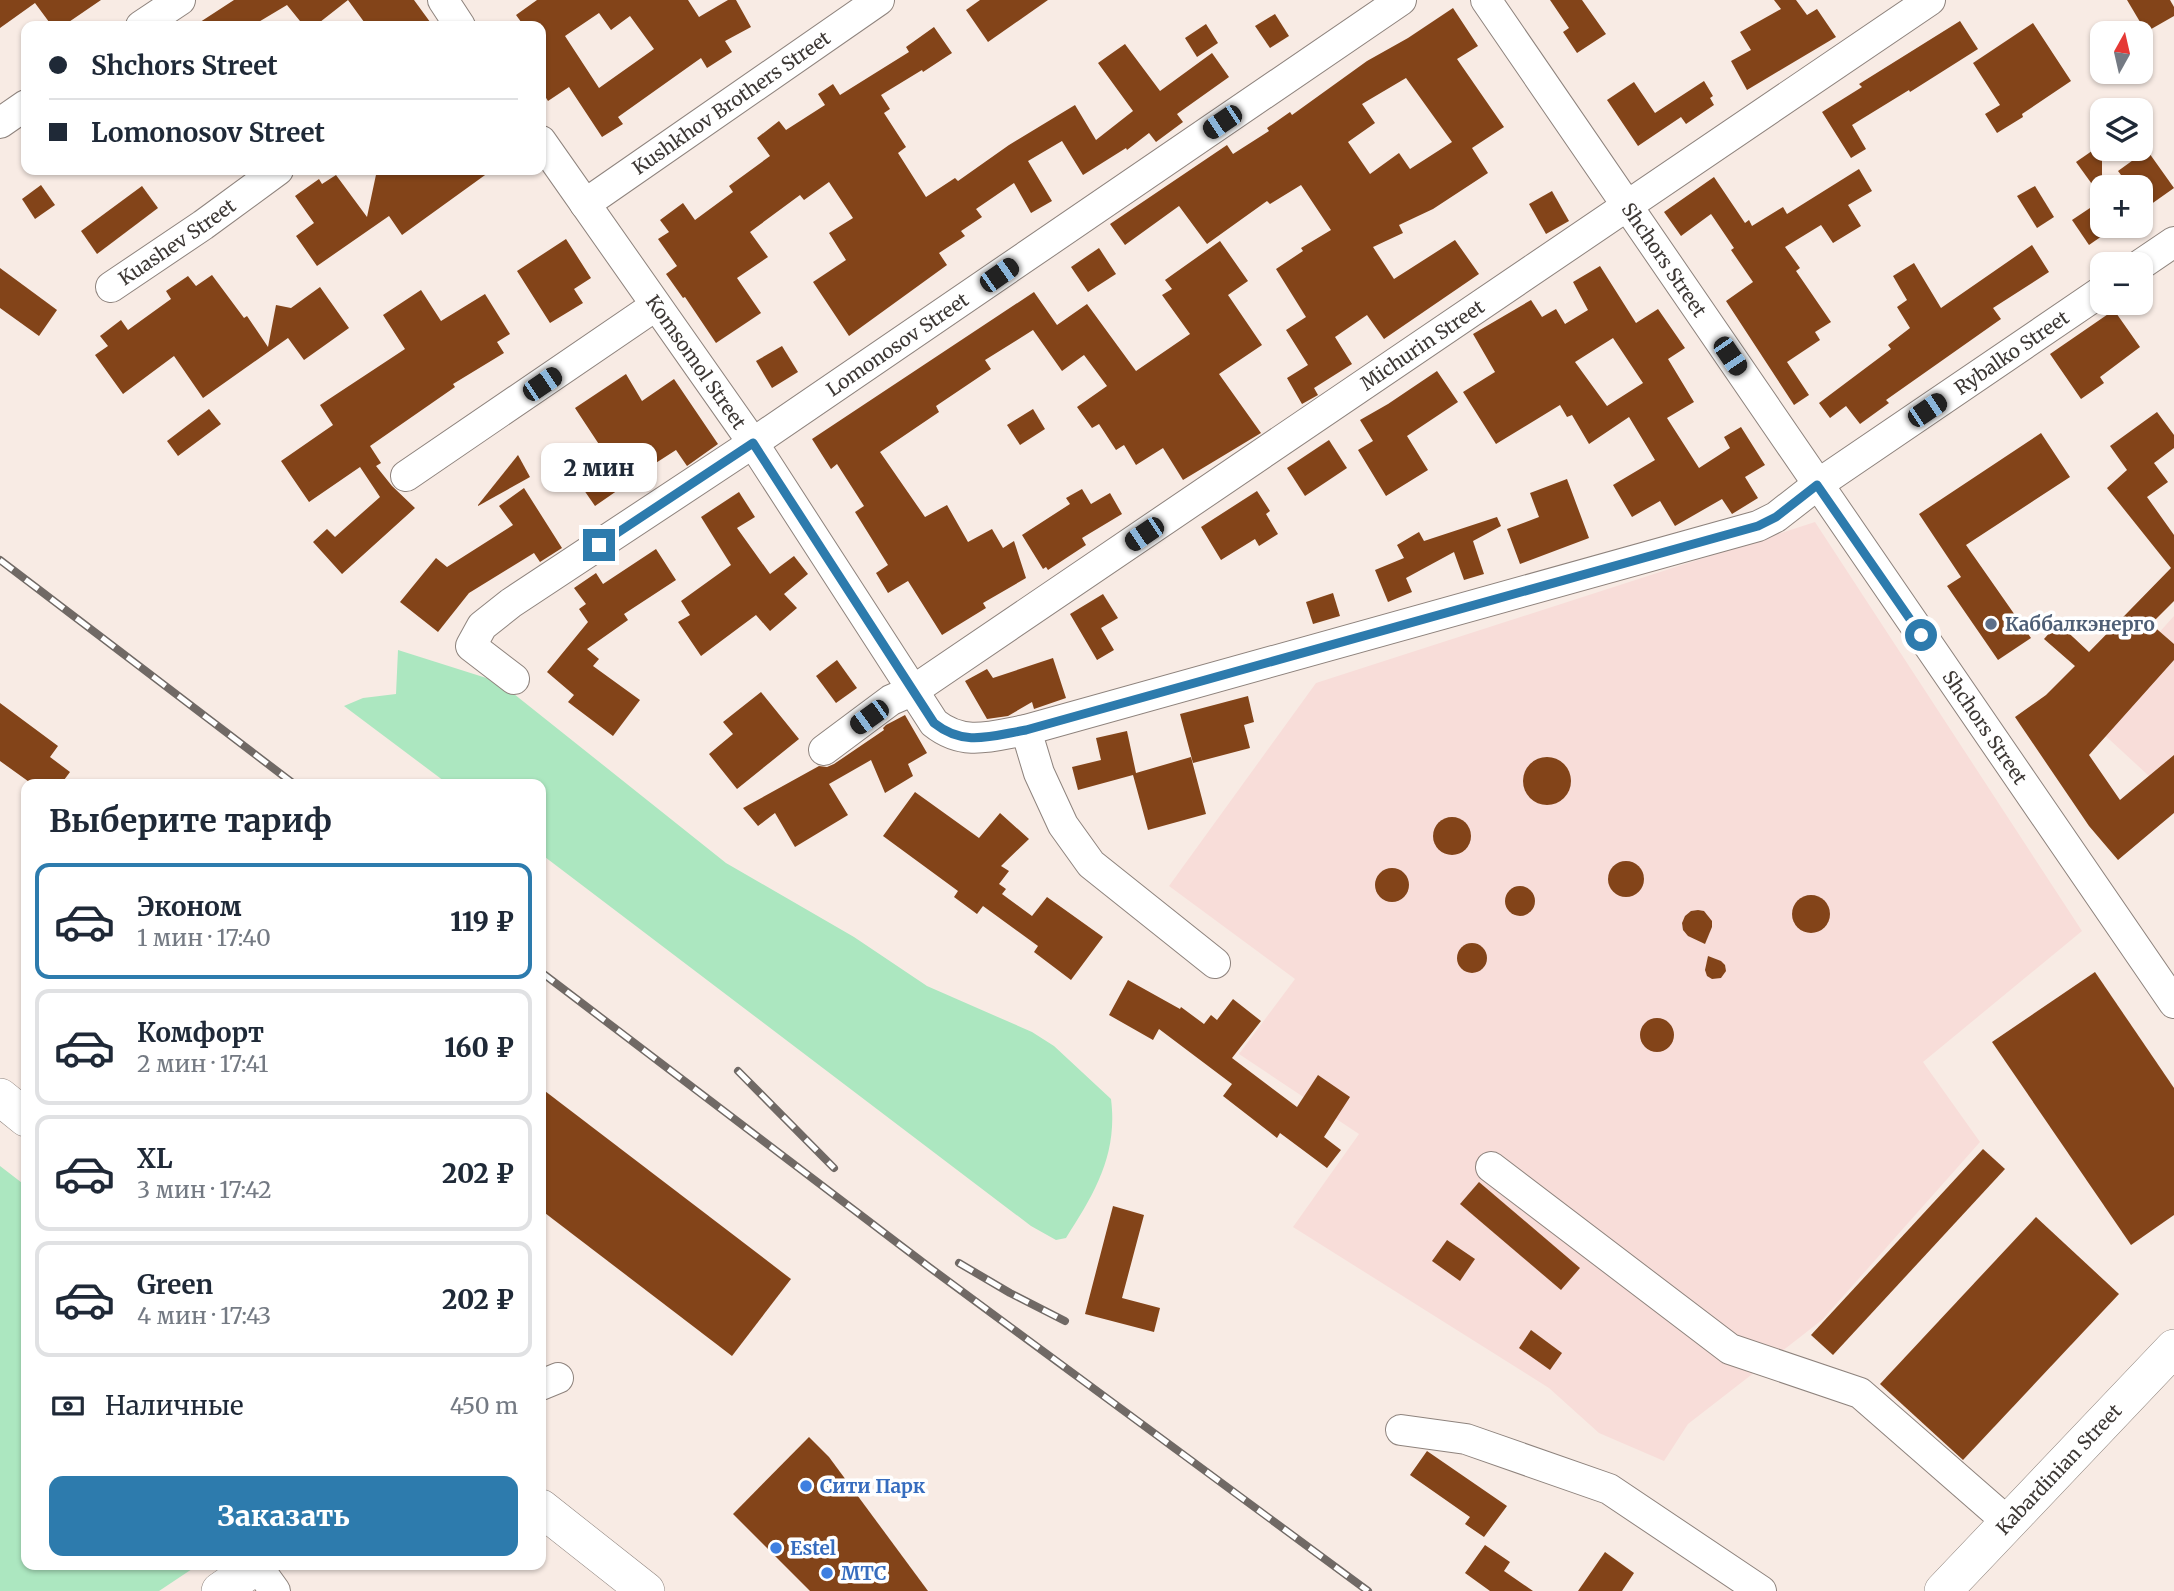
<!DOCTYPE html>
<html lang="ru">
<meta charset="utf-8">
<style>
body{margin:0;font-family:Merriweather,serif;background:#f6f6f7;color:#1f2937;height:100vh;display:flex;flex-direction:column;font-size:26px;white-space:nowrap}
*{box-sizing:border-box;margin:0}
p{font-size:23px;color:#747a83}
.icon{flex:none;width:38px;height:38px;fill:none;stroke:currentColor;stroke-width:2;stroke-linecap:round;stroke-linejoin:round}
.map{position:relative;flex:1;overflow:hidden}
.details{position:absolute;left:21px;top:779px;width:525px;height:791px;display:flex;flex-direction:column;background:#fff;border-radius:14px;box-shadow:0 2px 5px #0004}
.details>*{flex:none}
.top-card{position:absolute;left:21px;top:21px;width:525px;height:154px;border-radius:14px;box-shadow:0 2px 5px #0004;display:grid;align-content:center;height:154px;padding:0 28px;background:#fff}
.needle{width:46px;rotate:8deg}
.buttons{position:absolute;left:2090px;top:21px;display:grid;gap:14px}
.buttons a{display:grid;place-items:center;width:63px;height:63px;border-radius:14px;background:#fff;box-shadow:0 2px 5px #0004;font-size:35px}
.end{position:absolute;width:32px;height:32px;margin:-16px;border:9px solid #2d7bad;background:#fff;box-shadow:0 0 0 4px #fff}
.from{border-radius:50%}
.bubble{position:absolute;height:49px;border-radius:14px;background:#fff;box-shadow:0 2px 5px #0004;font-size:23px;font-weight:800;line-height:49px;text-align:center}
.car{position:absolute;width:21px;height:42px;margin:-21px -10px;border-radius:9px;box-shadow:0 0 5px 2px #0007;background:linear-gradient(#222 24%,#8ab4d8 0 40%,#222 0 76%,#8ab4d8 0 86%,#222 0)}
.top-card b{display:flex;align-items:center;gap:24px;height:66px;font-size:26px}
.top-card b+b{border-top:2px solid #e0e1e3}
.top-card i{width:18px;height:18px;background:#1f2937}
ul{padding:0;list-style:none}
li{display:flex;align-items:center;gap:21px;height:116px;margin:0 14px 10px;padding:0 14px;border:4px solid #e0e1e3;border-radius:14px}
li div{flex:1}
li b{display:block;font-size:26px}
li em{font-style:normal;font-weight:800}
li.on{border-color:#2d7bad}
li>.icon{width:63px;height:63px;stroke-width:1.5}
h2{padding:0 28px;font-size:32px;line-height:84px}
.pay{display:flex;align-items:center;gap:18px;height:77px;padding:0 28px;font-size:26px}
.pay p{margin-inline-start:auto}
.action{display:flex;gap:14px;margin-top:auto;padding:14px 28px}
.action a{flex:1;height:80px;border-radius:14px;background:#2d7bad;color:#fff;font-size:28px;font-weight:800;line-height:80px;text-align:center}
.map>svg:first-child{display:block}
.industrial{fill:#f8ddd9}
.green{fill:#ace7c0}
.building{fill:#834419;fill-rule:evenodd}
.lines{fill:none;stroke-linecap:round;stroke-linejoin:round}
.minor-casing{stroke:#8e837d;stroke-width:32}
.major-casing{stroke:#8e837d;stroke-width:38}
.minor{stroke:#fff;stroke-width:30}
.major{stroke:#fff;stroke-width:37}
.rail-casing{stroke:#706965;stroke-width:8}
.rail{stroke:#fff;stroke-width:5;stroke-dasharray:16;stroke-linecap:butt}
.route{stroke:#2d7bad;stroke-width:9}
.service-dot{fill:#5c6f8a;stroke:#fff;stroke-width:2.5}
.shop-dot{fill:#3f7fe0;stroke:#fff;stroke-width:2.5}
.labels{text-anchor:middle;stroke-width:7;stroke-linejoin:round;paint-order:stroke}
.street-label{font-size:19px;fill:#3d3835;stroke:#fff}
.service-label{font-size:19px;font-weight:bold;fill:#4e5e75;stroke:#fff;text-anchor:start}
.shop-label{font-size:19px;font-weight:bold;fill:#366cbe;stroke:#fff;text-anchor:start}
</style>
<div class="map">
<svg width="2174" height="1591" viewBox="0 0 2174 1591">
<rect width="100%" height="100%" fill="#f8ebe4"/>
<!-- industrial -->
<g class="industrial">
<path d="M1815 522 2082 931 1923 1062 1980 1142 1822 1320 1688 1424 1664 1461 1599 1433 1549 1388 1293 1227 1359 1134 1239 1054 1295 979 1169 886 1316 683Z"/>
<path d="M2174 616V755L2149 776 2084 716Z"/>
</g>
<!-- green -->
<g class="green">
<path d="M398 650 499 682 726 863 854 937 927 986 1032 1032 1054 1046 1111 1099C1118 1154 1095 1193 1066 1238L1056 1240 1031 1226 541 854V784H448L344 706 363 698 396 694Z"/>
<path d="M0 1166 26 1186V1564L198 1565 159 1591H0Z"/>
</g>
<!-- building -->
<g class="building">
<path d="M0 0H101L63 26H52L35 3 0 28Z"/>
<path d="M234 0H414L433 26H367L348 0 315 26H304L287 5 252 26H194Z"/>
<path d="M537 0H688L699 17 728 0H736L751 27 725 41 732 52 707 68 701 58 618 117 623 124 602 137 569 87 548 101 541 90V26H524L516 15ZM599 13 611 30 630 16 654 49 599 88 565 36Z"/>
<path d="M980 0H1048L988 42 966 10Z"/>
<path d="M1550 0H1582L1606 34 1577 53 1563 32 1569 28Z"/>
<path d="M1774 0H1796L1807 15 1817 9 1836 37 1747 90 1731 61 1751 50 1740 32 1781 9Z"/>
<path d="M2127 0H2170L2174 7V16L2146 32Z"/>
<path d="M1453 8 1478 46 1457 59 1504 127 1472 148 1488 173 1433 209 1399 225 1403 233 1373 247 1394 279 1455 240 1479 274 1384 339 1367 315 1335 337 1352 364 1314 388 1318 395 1302 404 1287 378 1308 365 1286 330 1306 317 1276 269 1303 251 1301 248 1331 230 1301 185 1270 204 1267 201 1207 244 1179 206 1125 245 1110 224 1227 145 1233 154 1269 131 1267 128 1290 112 1292 115 1367 61 1408 38ZM1406 78 1452 142 1410 169 1399 153 1370 174 1348 142 1375 123 1362 104Z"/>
<path d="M1275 14 1289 36 1270 48 1255 26Z"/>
<path d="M1960 21 1978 49 1910 92 1909 90 1852 125 1866 149 1851 158 1822 112 1862 87 1859 84Z"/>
<path d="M2033 23 2071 81 2022 114 2023 117 1997 133 1985 114 2000 105 1973 63Z"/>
<path d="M1206 24 1218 43 1197 57 1185 38Z"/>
<path d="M934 27 952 53 923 72 922 70 881 95 890 109 884 113 906 147 898 153 926 197 955 178 958 181 1009 145 1075 105 1096 140 1133 111 1098 63 1125 44 1160 91 1212 53 1229 77 1177 114 1183 122 1156 142 1149 133 1127 150 1126 148 1083 175 1062 141 1028 161 1052 201 1031 213 1014 183 976 209 982 217 961 231 965 236 939 253 947 265 849 336 813 282 846 260 829 233 853 218 829 182 804 200 800 195 750 232 768 257 737 278 761 313 716 343 685 297 683 298 666 274 677 266 658 239 669 232 660 220 683 203 695 220 733 192 729 186 770 156 757 138 779 121 786 130 825 105 818 94 833 84 840 95 909 52 906 47Z"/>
<path d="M1704 81 1713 96 1710 98 1714 105 1686 124 1681 117 1638 146 1607 100 1634 82 1655 113Z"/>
<path d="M2102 144V198L2076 162Z"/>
<path d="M2147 150 2174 188 2140 212V187H2130L2118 171Z"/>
<path d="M1859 169 1872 191 1848 205 1861 226 1833 243 1821 225 1785 247 1800 268 1796 271 1831 322 1815 332 1820 340 1787 362 1809 395 1794 405 1726 301 1753 282 1731 250 1734 248 1711 214 1681 236 1664 212 1714 177 1745 223 1749 220 1752 226 1783 207 1787 214Z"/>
<path d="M377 170H492L402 235 389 216 317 266 296 236 314 223 295 196 319 179 322 184 336 175 367 217Z"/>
<path d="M41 185 55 205 35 219 22 199Z"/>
<path d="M142 186 158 208 97 254 81 231Z"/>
<path d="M2035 186 2054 217 2037 228 2017 196Z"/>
<path d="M1552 191 1569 221 1546 234 1529 204Z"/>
<path d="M2102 200V236L2089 245 2072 220Z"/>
<path d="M566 239 591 278 574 289 583 303 550 323 517 271Z"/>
<path d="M1220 241 1248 281 1228 295 1262 345 1219 374 1261 433 1183 480 1163 448 1136 465 1124 445 1116 450 1099 424 1092 428 1077 407 1107 386 1084 355 1062 371 1033 330 985 360 991 369 936 406 939 412 880 452 925 517 947 505 968 542 992 529 1003 548 1014 541 1026 578 983 603 986 608 942 635 908 581 888 593 876 573 888 565 855 512 864 506 837 464 831 469 812 439 1034 292 1057 325 1087 304 1136 371 1190 334 1162 295 1172 289 1165 280Z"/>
<path d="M2032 245 2049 272 1993 308 2001 319 1886 400 1889 403 1860 424 1846 406 1830 418 1819 403 1891 349 1888 345 1910 328 1897 307 1907 300 1893 276 1914 263 1941 308Z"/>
<path d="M1099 248 1116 274 1088 292 1071 267Z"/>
<path d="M1600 266 1636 323 1658 309 1685 348 1668 359 1694 402 1667 418 1699 468 1730 448 1724 437 1741 427 1765 465 1745 477 1758 498 1732 514 1722 499 1675 526 1660 501 1632 517 1613 485 1655 460 1629 417 1589 444 1572 415 1567 417 1560 405 1496 444 1463 392 1495 372 1473 334 1531 300 1542 317 1556 309 1565 324 1588 310 1573 282ZM1613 338 1643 383 1607 406 1575 362Z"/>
<path d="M0 268 57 310 39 336 0 308Z"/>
<path d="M212 275 244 318 247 316 268 347 276 305 291 308 320 287 349 328 304 360 288 338 203 398 174 356 123 394 95 355 108 346 100 336 121 320 128 330 171 299 166 291 188 276 196 286Z"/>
<path d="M421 290 441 321 485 294 510 334 497 342 504 353 453 384 455 387 370 446 381 463 376 466 392 486 415 508 342 574 313 542 327 529 335 537 380 497 360 467 309 502 281 461 333 425 320 405 405 349 383 315Z"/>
<path d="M2114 310 2140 347 2100 377 2104 383 2081 399 2050 354Z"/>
<path d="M782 346 798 372 772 388 756 361Z"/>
<path d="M1437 371 1458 402 1407 436 1428 470 1386 496 1358 450 1373 441 1360 420 1388 404Z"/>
<path d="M626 374 642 401 674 379 718 444 687 466 676 450 620 486 621 488 595 506 577 480 608 458 575 408Z"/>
<path d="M209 409 221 424 178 456 167 441Z"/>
<path d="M1033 409 1045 429 1020 445 1007 425Z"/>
<path d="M2157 412 2174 435V448L2154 463 2168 482 2147 497 2174 535V601L2151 624 2174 644V660L2089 755 2120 800 2174 755V813L2118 860 2089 826 2015 717 2046 695 2075 666 2044 639 2058 623 2089 652 2171 568 2107 488 2127 470 2110 446Z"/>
<path d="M2041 433 2070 477 1966 545 2031 638 1998 660 1947 586 1961 577 1919 514Z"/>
<path d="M1329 440 1347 468 1305 496 1287 468Z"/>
<path d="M518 455 530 477 478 506V505Z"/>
<path d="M1567 479 1589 538 1520 564 1507 529 1539 517 1530 493Z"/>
<path d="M524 488 562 548 540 562 534 553 469 593 438 632 400 602 436 558 447 567 513 525 499 506Z"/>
<path d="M1082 489 1091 504 1110 493 1122 514 1082 538 1086 545 1048 570 1046 567 1043 569 1022 535 1070 504 1066 498Z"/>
<path d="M1257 491 1270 511 1266 514 1278 534 1259 546 1255 539 1221 560 1201 527Z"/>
<path d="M739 492 755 517 737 528 770 574 794 556 808 574 784 594 797 608 770 631 756 615 701 656 678 622 690 615 681 601 731 565 701 517Z"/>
<path d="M1497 517 1501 526 1473 541 1484 574 1464 580 1454 552 1406 578 1412 592 1388 602 1375 570 1404 558 1397 545 1419 532 1424 541Z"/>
<path d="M656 549 676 580 624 614 628 620 587 649 599 659 593 666 640 700 613 736 568 702 574 695 547 672 588 622 579 609 586 604 574 588 596 573 603 584Z"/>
<path d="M1333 593 1340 616 1313 624 1306 602Z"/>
<path d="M1103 594 1118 618 1101 628 1114 650 1097 660 1070 614Z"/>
<path d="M1053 658 1066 698 1034 709 1032 702 1008 716 987 719 965 681 987 669 993 678Z"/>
<path d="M837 660 857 688 836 703 816 676Z"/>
<path d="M761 692 799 739 737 789 709 754 733 734 723 722Z"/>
<path d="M1248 696 1254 722 1244 725 1250 748 1193 763 1180 714Z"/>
<path d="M0 703 58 746 50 757 70 772 61 784H32L0 761Z"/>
<path d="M905 715 927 753 908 764 913 776 885 793 871 760 829 784 848 815 795 847 775 813 758 826 743 808 819 766 827 767 834 764 884 730 883 728 886 725Z"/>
<path d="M1127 731 1136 773 1191 757 1206 814 1148 830 1133 775 1078 790 1072 767 1101 760 1096 738Z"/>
<circle cx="1547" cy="781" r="24"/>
<path d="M915 792 979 838 1000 813 1029 839 1001 866 1009 871 999 884 1006 889 1002 894 1032 916 1047 897 1103 937 1071 980 1034 952 1038 946 983 906 977 914 954 897 958 891 883 836Z"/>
<circle cx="1452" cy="836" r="19"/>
<circle cx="1626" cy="879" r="18"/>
<circle cx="1392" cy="885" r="17"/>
<circle cx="1520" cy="901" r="15"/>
<circle cx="1811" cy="914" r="19"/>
<path d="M1698 910 1704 911 1712 921V927L1705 944 1688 936 1683 930 1682 923 1685 916 1691 911Z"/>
<circle cx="1472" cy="958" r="15"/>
<path d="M1708 956 1721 961 1725 965 1726 971 1721 978 1712 979 1707 976 1705 970Z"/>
<path d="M2095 972 2174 1088V1215L2131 1245 1992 1042Z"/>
<path d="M1128 980 1180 1009 1181 1007 1204 1024 1211 1015 1217 1020 1233 999 1261 1021 1232 1058 1297 1107 1318 1075 1350 1097 1324 1137 1341 1150 1327 1168 1280 1133 1277 1138 1223 1096 1232 1084 1159 1029 1153 1040 1109 1015Z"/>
<circle cx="1657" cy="1035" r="17"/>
<path d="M541 1088 791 1279 732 1356 541 1210Z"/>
<path d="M1983 1149 2005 1169 1833 1355 1811 1335Z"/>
<path d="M1479 1182 1580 1268 1561 1290 1460 1204Z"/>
<path d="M1113 1206 1144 1215 1122 1298 1160 1308 1154 1332 1085 1314Z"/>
<path d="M2036 1217 2119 1294 1963 1460 1880 1384Z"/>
<path d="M1447 1240 1475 1259 1460 1281 1432 1261Z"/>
<path d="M1531 1330 1562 1353 1550 1370 1519 1348Z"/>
<path d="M809 1437 829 1457 928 1591H810L733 1514Z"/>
<path d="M1427 1451 1507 1506 1484 1537 1465 1524 1470 1517 1410 1475Z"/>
<path d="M1485 1545 1510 1562 1504 1571 1533 1591H1490L1465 1573Z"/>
<path d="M1605 1552 1634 1573 1622 1591H1578Z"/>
</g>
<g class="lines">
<defs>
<g id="minor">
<path d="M443 0 460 26"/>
<path id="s1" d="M1486 0 2174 1003"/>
<path d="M141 26 180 0"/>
<path d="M0 123 26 105"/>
<path id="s2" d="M541 141 753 443 934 723C964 747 992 736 1026 730L1758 526 1776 517 1817 485 2102 291"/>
<path id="s3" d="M585 204 879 0"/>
<path d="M2140 265 2174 242"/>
<path id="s4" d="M111 287 203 225 278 170"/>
<path d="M406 476 655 306"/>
<path id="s5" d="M514 679 471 646 482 626 511 603 753 443 1401 0"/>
<path d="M1026 730 1039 773 1063 825 1091 864 1215 963"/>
<path id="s6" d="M824 750 891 700 914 690 1930 0"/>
<path d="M1491 1167 1730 1349 1860 1393 2009 1523"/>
<path d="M541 1385 558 1378"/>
<path d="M1401 1430 1466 1439 1609 1489 1761 1591"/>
<path d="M257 1566 275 1591"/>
</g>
<g id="major">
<path d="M0 1097 26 1118"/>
<path d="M541 1508 646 1591"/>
<path d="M220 1591 259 1564"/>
<path id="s7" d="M1943 1591 2174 1348"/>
</g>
</defs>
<!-- minor casing -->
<use href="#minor" class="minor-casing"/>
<!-- major casing -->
<use href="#major" class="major-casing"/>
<!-- minor -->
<use href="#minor" class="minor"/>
<!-- major -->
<use href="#major" class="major"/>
<defs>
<g id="rail">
<path d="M0 560 294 784"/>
<path d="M541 972 929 1267 1368 1591"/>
<path d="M738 1071 834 1168"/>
<path d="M959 1263 1010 1293 1065 1321"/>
</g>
</defs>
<!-- rail casing -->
<use href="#rail" class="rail-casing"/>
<!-- rail -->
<use href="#rail" class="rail"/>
</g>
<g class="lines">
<!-- route -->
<path class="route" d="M599 545 753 443 934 723C964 747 991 736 1026 730L1758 526 1776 517 1817 485 1921 635"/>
</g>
<!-- markers -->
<circle class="service-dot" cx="1991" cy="624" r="7"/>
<g class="shop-dot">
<circle cx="806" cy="1486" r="7"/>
<circle cx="776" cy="1548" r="7"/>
<circle cx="827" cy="1573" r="7"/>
</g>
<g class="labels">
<!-- street labels -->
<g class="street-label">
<text dy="7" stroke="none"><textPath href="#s3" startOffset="178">Kushkhov Brothers Street</textPath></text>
<text dy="7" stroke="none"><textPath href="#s4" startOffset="80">Kuashev Street</textPath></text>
<text dy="7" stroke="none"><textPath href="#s1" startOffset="315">Shchors Street</textPath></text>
<text dy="7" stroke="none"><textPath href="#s5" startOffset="579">Lomonosov Street</textPath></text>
<text dy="7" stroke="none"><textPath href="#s6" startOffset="723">Michurin Street</textPath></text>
<text dy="7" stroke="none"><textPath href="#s2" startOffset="1866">Rybalko Street</textPath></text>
<text dy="7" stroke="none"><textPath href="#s2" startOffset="270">Komsomol Street</textPath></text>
<text dy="7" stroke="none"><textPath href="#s1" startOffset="882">Shchors Street</textPath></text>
<text dy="7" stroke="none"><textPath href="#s7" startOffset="168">Kabardinian Street</textPath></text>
</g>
<!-- service labels -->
<g class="service-label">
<text x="2005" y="631">Каббалкэнерго</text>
</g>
<!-- shop labels -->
<g class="shop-label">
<text x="820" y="1493">Сити Парк</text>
<text x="790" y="1555">Estel</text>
<text x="841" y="1580">МТС</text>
</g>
</g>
</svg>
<div class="buttons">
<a><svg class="needle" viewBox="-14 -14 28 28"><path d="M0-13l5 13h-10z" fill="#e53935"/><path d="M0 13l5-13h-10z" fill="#747a83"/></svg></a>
<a><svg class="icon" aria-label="layers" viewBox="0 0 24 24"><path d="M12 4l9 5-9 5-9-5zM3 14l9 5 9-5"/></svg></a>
<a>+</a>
<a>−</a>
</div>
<i class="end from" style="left:1921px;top:635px"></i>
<i class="end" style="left:599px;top:545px"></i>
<div class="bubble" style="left:541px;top:443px;width:116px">2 мин</div>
<i class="car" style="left:1222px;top:122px;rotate:236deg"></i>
<i class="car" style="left:999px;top:275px;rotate:55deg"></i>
<i class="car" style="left:1730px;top:356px;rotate:146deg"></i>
<i class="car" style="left:542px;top:384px;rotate:56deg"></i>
<i class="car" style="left:1927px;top:410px;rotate:56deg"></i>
<i class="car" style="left:1144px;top:534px;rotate:236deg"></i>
<i class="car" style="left:869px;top:717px;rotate:234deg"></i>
<div class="top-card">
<b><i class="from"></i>Shchors Street</b>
<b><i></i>Lomonosov Street</b>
</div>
<section class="details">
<h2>Выберите тариф</h2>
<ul>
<li class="on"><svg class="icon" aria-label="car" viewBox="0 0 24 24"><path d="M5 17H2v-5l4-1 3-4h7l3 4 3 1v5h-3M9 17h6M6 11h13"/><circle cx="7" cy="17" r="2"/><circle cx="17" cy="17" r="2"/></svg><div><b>Эконом</b><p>1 мин · 17:40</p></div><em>119 ₽</em></li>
<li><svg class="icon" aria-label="car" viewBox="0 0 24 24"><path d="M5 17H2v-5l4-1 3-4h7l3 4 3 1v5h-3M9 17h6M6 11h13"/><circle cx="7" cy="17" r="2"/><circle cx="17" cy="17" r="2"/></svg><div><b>Комфорт</b><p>2 мин · 17:41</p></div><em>160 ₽</em></li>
<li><svg class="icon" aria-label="car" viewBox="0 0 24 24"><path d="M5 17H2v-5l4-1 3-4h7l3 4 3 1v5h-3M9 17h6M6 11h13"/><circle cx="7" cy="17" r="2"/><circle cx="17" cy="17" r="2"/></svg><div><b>XL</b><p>3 мин · 17:42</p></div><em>202 ₽</em></li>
<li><svg class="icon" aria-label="car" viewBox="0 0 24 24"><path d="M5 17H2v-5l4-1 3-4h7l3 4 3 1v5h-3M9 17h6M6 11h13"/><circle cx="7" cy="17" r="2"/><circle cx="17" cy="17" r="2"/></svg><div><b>Green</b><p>4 мин · 17:43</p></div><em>202 ₽</em></li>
</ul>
<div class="pay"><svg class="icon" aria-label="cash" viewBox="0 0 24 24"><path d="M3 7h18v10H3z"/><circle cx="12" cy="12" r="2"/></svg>Наличные<p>450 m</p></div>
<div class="action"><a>Заказать</a></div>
</section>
</div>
